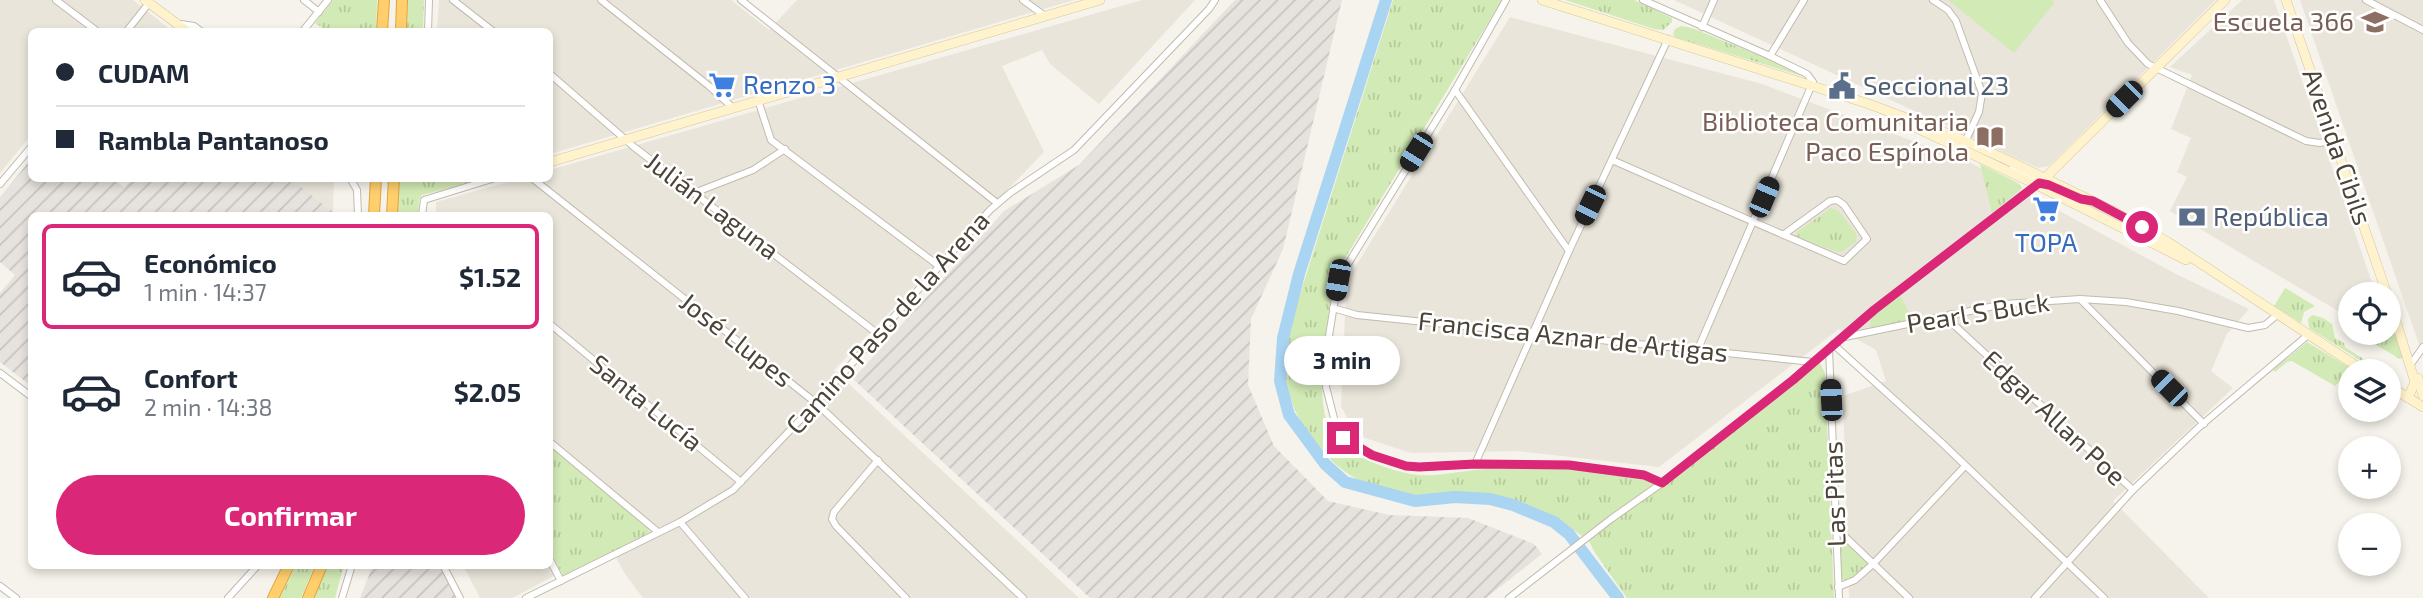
<!DOCTYPE html>
<html lang="es">
<meta charset="utf-8">
<style>
body{margin:0;font-family:"Exo 2",sans-serif;background:#f2f2f3;color:#1f2937;height:100vh;display:flex;flex-direction:column;font-size:26px;white-space:nowrap}
*{box-sizing:border-box;margin:0}
p{font-size:23px;color:#747a83}
.icon{flex:none;width:38px;height:38px;fill:none;stroke:currentColor;stroke-width:2;stroke-linecap:round;stroke-linejoin:round}
.map{position:relative;flex:1;overflow:hidden}
.drawer{position:absolute;left:28px;top:212px;width:525px;height:357px;display:flex;flex-direction:column;background:#fff;border-radius:10px;box-shadow:0 4px 10px #0003}
.drawer>*{flex:none}
.banner{position:absolute;left:28px;top:28px;width:525px;height:154px;border-radius:10px;box-shadow:0 4px 10px #0003;display:grid;align-content:center;height:154px;padding:0 28px;background:#fff}
.buttons{position:absolute;left:2338px;top:282px;display:grid;gap:14px}
.buttons a{display:grid;place-items:center;width:63px;height:63px;border-radius:50%;background:#fff;box-shadow:0 4px 10px #0003;font-size:35px}
.end{position:absolute;width:32px;height:32px;margin:-16px;border:9px solid #db2777;background:#fff;box-shadow:0 0 0 4px #fff}
.from{border-radius:50%}
.bubble{position:absolute;height:49px;border-radius:24px;background:#fff;box-shadow:0 4px 10px #0003;font-size:23px;font-weight:700;line-height:49px;text-align:center}
.car{position:absolute;width:21px;height:42px;margin:-21px -10px;border-radius:9px;box-shadow:0 0 5px 2px #0007;background:linear-gradient(#222 24%,#8ab4d8 0 40%,#222 0 76%,#8ab4d8 0 86%,#222 0)}
.banner b{display:flex;align-items:center;gap:24px;height:66px;font-size:26px}
.banner b+b{border-top:2px solid #e0e1e3}
.banner i{width:18px;height:18px;background:#1f2937}
ul{padding:12px 0 0;list-style:none}
li{display:flex;align-items:center;gap:21px;height:105px;margin:0 14px 10px;padding:0 14px;border:4px solid transparent;border-radius:10px}
li div{flex:1}
li b{display:block;font-size:26px}
li em{font-style:normal;font-weight:700}
li.current{border-color:#db2777}
li>.icon{width:63px;height:63px;stroke-width:1.5}
.primary-button{display:flex;gap:14px;margin-top:auto;padding:14px 28px}
.primary-button a{flex:1;height:80px;border-radius:42px;background:#db2777;color:#fff;font-size:28px;font-weight:700;line-height:80px;text-align:center}
.map>svg:first-child{display:block}
.residential{fill:#eae5da}
.industrial{fill:url(#industrial-furrows)}
.grass{fill:url(#grass-tufts)}
.pitch{fill:#d2eab5}
.lines{fill:none;stroke-linecap:round;stroke-linejoin:round}
.river{stroke:#a9d4f2;stroke-width:12}
.street-casing{stroke:#c2bbae;stroke-width:8}
.secondary-casing{stroke:#d6c79b;stroke-width:10}
.highway-casing{stroke:#e0a43c;stroke-width:12}
.street{stroke:#fff;stroke-width:6}
.secondary{stroke:#fff3cd;stroke-width:9}
.highway{stroke:#ffcf6e;stroke-width:10}
.route{stroke:#db2777;stroke-width:9}
.labels{text-anchor:middle;stroke-width:5;stroke-linejoin:round;paint-order:stroke}
.education-label{font-size:26px;fill:#785e54;stroke:#fff;text-anchor:end}
.shop-label{font-size:26px;fill:#366cbe;stroke:#fff;text-anchor:start}
.service-label{font-size:26px;fill:#4e5e75;stroke:#fff;text-anchor:start}
.street-label{font-size:26px;fill:#4b4439;stroke:#fff}
</style>
<div class="map">
<svg width="2423" height="598" viewBox="0 0 2423 598">
<defs>
<pattern id="industrial-furrows" width="10" height="10" patternUnits="userSpaceOnUse" patternTransform="scale(1.75)"><rect width="10" height="10" fill="#e6e2dd"/><path d="M-1 1l2-2M0 10L10 0M9 11l2-2" fill="none" stroke="#c7c3be"/></pattern>
<pattern id="grass-tufts" width="24" height="20" patternUnits="userSpaceOnUse" patternTransform="scale(1.75)"><rect width="24" height="20" fill="#d2eab5"/><path d="M3 7l-1-3M5 7V3M7 7l1-3M15 17l-1-3M17 17v-4M19 17l1-3" fill="none" stroke="#b6ca9c"/></pattern>
</defs>
<rect width="100%" height="100%" fill="#f6f3ec"/>
<!-- residential -->
<g class="residential">
<path d="M0 0H133L172 31 32 32 31 135 0 173Z"/>
<path d="M439 0H731L769 30 797 0H1074L550 154V32H437Z"/>
<path d="M1142 0H1195L1099 104 1050 64 1042 50 1002 66 1044 152 834 370 1079 598H643L625 574 610 546 512 598H480L463 565H550V215H436V202L519 179 550 178V170Z"/>
<path d="M1674 0H2216L2049 166 2038 168Z"/>
<path d="M2242 0H2274L2376 294H2350V318L2170 211 2187 177 2177 172 2191 138 2171 129 2192 75 2170 67Z"/>
<path d="M2300 0H2423V356Z"/>
<path d="M1510 17 1762 84 1971 163 2176 274 2249 309 2227 334 2211 371 2233 388 2113 501 2209 598H1849L1843 396 1886 381 1876 350 1839 329 1659 467 1518 451 1411 453 1365 438 1350 423 1341 406 1346 293 1349 277Z"/>
<path d="M291 179H334L333 212Z"/>
</g>
<!-- industrial -->
<g class="industrial">
<path d="M1235 0H1342L1283 249 1251 319 1248 385 1274 446 1328 501 1389 515 1468 518 1534 544 1542 554 1486 598H1090L853 379 1004 211 1079 165Z"/>
<path d="M31 159 32 178 113 179 124 187 134 179H291L333 212V215H32L31 386 0 362V293L15 275 0 262V197Z"/>
<path d="M373 565H440L456 598H360Z"/>
</g>
<!-- grass -->
<g class="grass">
<path d="M333 0H377L376 31H327L315 23Z"/>
<path d="M408 0H424L423 31H407Z"/>
<path d="M1393 0H1502L1339 268C1328 303 1310 408 1334 437 1351 457 1386 469 1411 474 1431 478 1455 472 1475 470 1502 468 1529 468 1556 467L1577 468 1654 481 1651 487 1582 536C1559 519 1529 502 1500 497 1469 491 1436 499 1404 495 1343 488 1289 430 1285 369 1284 355 1288 340 1290 326Z"/>
<path d="M1565 0H1634L1672 18V22L1663 30 1654 29Z"/>
<path d="M1681 26 1692 28 1792 69 1808 78 1675 37 1673 34 1675 29Z"/>
<path d="M1980 164 2018 183 2022 188 1992 213Z"/>
<path d="M399 179H484L422 195 419 200 418 215H397Z"/>
<path d="M1831 208 1839 211 1857 235 1856 242 1843 251 1837 252 1796 236 1797 232Z"/>
<path d="M2285 288 2315 306 2304 312 2301 323 2274 306Z"/>
<path d="M1900 295 1913 320 1876 329 1870 327 1871 318Z"/>
<path d="M2312 315 2323 318 2332 324 2335 338 2344 343 2345 347 2382 371H2377L2309 328 2308 319Z"/>
<path d="M2396 330 2404 357 2400 359 2366 339Z"/>
<path d="M2307 342 2355 371H2350V379L2345 376 2335 386 2292 361 2287 362 2275 372 2273 370Z"/>
<path d="M1820 363 1825 373 1834 598H1627L1595 553 1589 541 1619 516Z"/>
<path d="M550 445 648 528 649 534 594 563 563 576 550 550Z"/>
<path d="M1839 538 1843 539 1867 562V565L1847 581 1841 579Z"/>
<path d="M296 565H315L301 598H280Z"/>
<path d="M327 565H344L335 598H314Z"/>
</g>
<!-- pitch -->
<path class="pitch" d="M1948 0H2052L2055 2 2014 53Z"/>
<g class="lines">
<!-- river -->
<path class="river" d="M1386 0 1299 274 1283 338 1280 381 1289 415 1325 464 1345 482 1415 501 1455 497 1490 499 1513 505 1554 522 1569 534 1618 598"/>
<defs>
<g id="street">
<path d="M56 0 98 32"/>
<path d="M304 0 319 12"/>
<path d="M453 0 494 32"/>
<path d="M601 0 709 86 732 107"/>
<path d="M741 0 997 203"/>
<path d="M1023 0 1045 16"/>
<path d="M1506 0 1455 90 1338 280 1328 342 1326 376V387L1335 422 1343 438 1352 445 1372 455 1406 466 1419 467 1475 464 1569 465 1645 475 1662 483"/>
<path d="M1643 0 1770 56 1807 74 1813 82 1698 349"/>
<path d="M1933 0 1948 10 1956 21 1982 93 1979 112 1964 144"/>
<path d="M2100 0 2128 43 2148 64 2306 141 2320 143 2335 140"/>
<path d="M2366 0 2423 30"/>
<path d="M181 24 194 26 202 32"/>
<path d="M1702 27 1714 0"/>
<path d="M126 32 149 3"/>
<path d="M302 32 328 0"/>
<path d="M428 32 429 0"/>
<path d="M1770 56 1804 0"/>
<path d="M550 74 634 147 878 334"/>
<path d="M1455 90 1569 251"/>
<path d="M758 100 771 140 939 266"/>
<path d="M1612 160C1689 194 1767 228 1844 261L1867 239 1844 205 1837 200 1830 201 1783 235"/>
<path d="M2012 169 2037 180"/>
<path d="M350 178 357 190 358 215"/>
<path d="M532 178 816 403 1023 598"/>
<path d="M2039 183 2049 185 2081 199"/>
<path d="M0 184 32 146"/>
<path d="M694 193 753 170 785 149"/>
<path d="M422 215 424 200 495 178"/>
<path d="M2080 299 2204 424"/>
<path d="M1333 308 1357 315 1813 362"/>
<path d="M1951 314 1954 325 2133 490"/>
<path d="M550 324 741 482"/>
<path d="M1845 337 2004 304 2080 299 2126 302 2178 311 2248 328 2265 325 2277 315"/>
<path d="M1833 344 1941 442 2104 598"/>
<path d="M1829 349 1839 598"/>
<path d="M2411 364 2423 347"/>
<path d="M0 373 32 397"/>
<path d="M550 442 658 532"/>
<path d="M878 460 834 512 832 519 836 526 906 598"/>
<path d="M1475 464 1569 251 1668 39"/>
<path d="M680 522 745 598"/>
<path d="M1837 529 1909 598"/>
<path d="M550 560 561 581"/>
<path d="M443 565 460 598"/>
<path d="M0 586 16 598"/>
<path d="M1838 587 1855 580 1873 564 1965 466"/>
<path d="M228 598 258 565"/>
<path d="M342 598 352 565"/>
<path d="M526 598 680 522 733 490 818 401 990 210 1010 193 1074 150 1209 9 1215 0"/>
<path d="M1509 598 1611 519 1662 483 1793 380 1874 310 2039 183"/>
<path d="M2035 598 2133 490 2198 428 2308 335"/>
</g>
<g id="secondary">
<path d="M145 0 188 32"/>
<path d="M1542 0 1869 104 1954 136 2003 158 2113 211 2168 242 2364 371"/>
<path d="M2286 0 2387 294"/>
<path d="M1904 122 2037 185 2186 260"/>
<path d="M550 162 1100 0"/>
<path d="M2046 177 2225 0"/>
<path d="M2389 299 2415 382 2408 398"/>
<path d="M2418 378 2423 396"/>
<path d="M2389 386 2423 407"/>
</g>
<g id="highway">
<path d="M382 32 384 0"/>
<path d="M401 32 402 0"/>
<path d="M374 215 376 178"/>
<path d="M392 215 394 178"/>
<path d="M273 598 289 565"/>
<path d="M308 598 322 565"/>
</g>
</defs>
<!-- street casing -->
<use href="#street" class="street-casing"/>
<!-- secondary casing -->
<use href="#secondary" class="secondary-casing"/>
<!-- highway casing -->
<use href="#highway" class="highway-casing"/>
<!-- street -->
<use href="#street" class="street"/>
<!-- secondary -->
<use href="#secondary" class="secondary"/>
<!-- highway -->
<use href="#highway" class="highway"/>
</g>
<g class="lines">
<!-- route -->
<path class="route" d="M1343 438 1372 455 1406 466 1419 467 1475 464 1569 465 1644 475 1662 483 1793 380 1874 310 2039 183 2049 185 2081 199 2093 201 2142 227"/>
</g>
<!-- icons -->
<defs>
<symbol id="school-bare" viewBox="-9 -9 18 18"><path d="M0-5L7-2L0 1L-7-2ZM-4 1L0 2.5L4 1V4Q0 6-4 4Z" fill="#8d6e63" stroke="#fff" stroke-width="2.5" paint-order="stroke"/></symbol>
<symbol id="supermarket-bare" viewBox="-9 -9 18 18"><path d="M-6-5.5h2.5l.6 2H6L4.5 2H-2.5L-4.4-4H-6ZM-1.5 3.2a1.3 1.3 0 1 0 .1 0ZM3 3.2a1.3 1.3 0 1 0 .1 0Z" fill="#3f7fe0" stroke="#fff" stroke-width="2.5" paint-order="stroke"/></symbol>
<symbol id="civic-bare" viewBox="-9 -9 18 18"><path d="M-.6-6.5H3V-4.5H.6V-3L4-1V1h2V6H-6V1h2V-1L-.6-3ZM-1.2 2.5V6h2.4V2.5Z" fill="#5c6f8a" stroke="#fff" stroke-width="2.5" paint-order="stroke"/></symbol>
<symbol id="library-bare" viewBox="-9 -9 18 18"><path d="M-6-4Q-3-5.5-.7-3.5V5Q-3 3-6 4ZM6-4Q3-5.5 .7-3.5V5Q3 3 6 4Z" fill="#8d6e63" stroke="#fff" stroke-width="2.5" paint-order="stroke"/></symbol>
<symbol id="bank-bare" viewBox="-9 -9 18 18"><path d="M-6-4H6V4H-6ZM0-2.3a2.3 2.3 0 1 0 0 4.6a2.3 2.3 0 1 0 0-4.6Z" fill="#5c6f8a" stroke="#fff" stroke-width="2.5" paint-order="stroke"/></symbol>
</defs>
<g fill-rule="evenodd">
<use href="#school-bare" x="2356" y="3" width="38" height="38"/>
<use href="#supermarket-bare" x="703" y="66" width="38" height="38"/>
<use href="#civic-bare" x="1823" y="67" width="38" height="38"/>
<use href="#library-bare" x="1971" y="118" width="38" height="38"/>
<use href="#supermarket-bare" x="2027" y="190" width="38" height="38"/>
<use href="#bank-bare" x="2173" y="198" width="38" height="38"/>
</g>
<g class="labels">
<!-- education labels -->
<g class="education-label">
<text x="2354" y="31">Escuela 366</text>
<text x="1969" y="131">Biblioteca Comunitaria<tspan x="1969" dy="30">Paco Espínola</tspan></text>
</g>
<!-- shop labels -->
<g class="shop-label">
<text x="743" y="94">Renzo 3</text>
<text x="2046" y="252" text-anchor="middle">TOPA</text>
</g>
<!-- service labels -->
<g class="service-label">
<text x="1863" y="95">Seccional 23</text>
<text x="2213" y="226">República</text>
</g>
<!-- street labels -->
<g class="street-label">
<text transform="translate(2337 147) rotate(71)" y="9">Avenida Cibils</text>
<text transform="translate(712 206) rotate(37)" y="9">Julián Laguna</text>
<text transform="translate(1978 313) rotate(-9)" y="9">Pearl S Buck</text>
<text transform="translate(888 323) rotate(-48)" y="9">Camino Paso de la Arena</text>
<text transform="translate(1573 337) rotate(6)" y="9">Francisca Aznar de Artigas</text>
<text transform="translate(736 340) rotate(38)" y="9">José Llupes</text>
<text transform="translate(646 403) rotate(39)" y="9">Santa Lucía</text>
<text transform="translate(2054 418) rotate(43)" y="9">Edgar Allan Poe</text>
<text transform="translate(1835 494) rotate(-92)" y="9">Las Pitas</text>
</g>
</g>
</svg>
<div class="buttons">
<a><svg class="icon" aria-label="locate" viewBox="0 0 24 24"><circle cx="12" cy="12" r="6"/><path d="M12 2v4M12 18v4M2 12h4M18 12h4"/></svg></a>
<a><svg class="icon" aria-label="layers" viewBox="0 0 24 24"><path d="M12 4l9 5-9 5-9-5zM3 14l9 5 9-5"/></svg></a>
<a>+</a>
<a>−</a>
</div>
<i class="end from" style="left:2142px;top:227px"></i>
<i class="end" style="left:1343px;top:438px"></i>
<div class="bubble" style="left:1284px;top:336px;width:116px">3 min</div>
<i class="car" style="left:2124px;top:99px;rotate:225deg"></i>
<i class="car" style="left:1416px;top:152px;rotate:212deg"></i>
<i class="car" style="left:1764px;top:197px;rotate:23deg"></i>
<i class="car" style="left:1590px;top:205px;rotate:206deg"></i>
<i class="car" style="left:1338px;top:280px;rotate:190deg"></i>
<i class="car" style="left:2169px;top:388px;rotate:315deg"></i>
<i class="car" style="left:1831px;top:400px;rotate:357deg"></i>
<div class="banner">
<b><i class="from"></i>CUDAM</b>
<b><i></i>Rambla Pantanoso</b>
</div>
<section class="drawer">
<ul>
<li class="current"><svg class="icon" aria-label="car" viewBox="0 0 24 24"><path d="M5 17H2v-5l4-1 3-4h7l3 4 3 1v5h-3M9 17h6M6 11h13"/><circle cx="7" cy="17" r="2"/><circle cx="17" cy="17" r="2"/></svg><div><b>Económico</b><p>1 min · 14:37</p></div><em>$1.52</em></li>
<li><svg class="icon" aria-label="car" viewBox="0 0 24 24"><path d="M5 17H2v-5l4-1 3-4h7l3 4 3 1v5h-3M9 17h6M6 11h13"/><circle cx="7" cy="17" r="2"/><circle cx="17" cy="17" r="2"/></svg><div><b>Confort</b><p>2 min · 14:38</p></div><em>$2.05</em></li>
</ul>
<div class="primary-button"><a>Confirmar</a></div>
</section>
</div>
